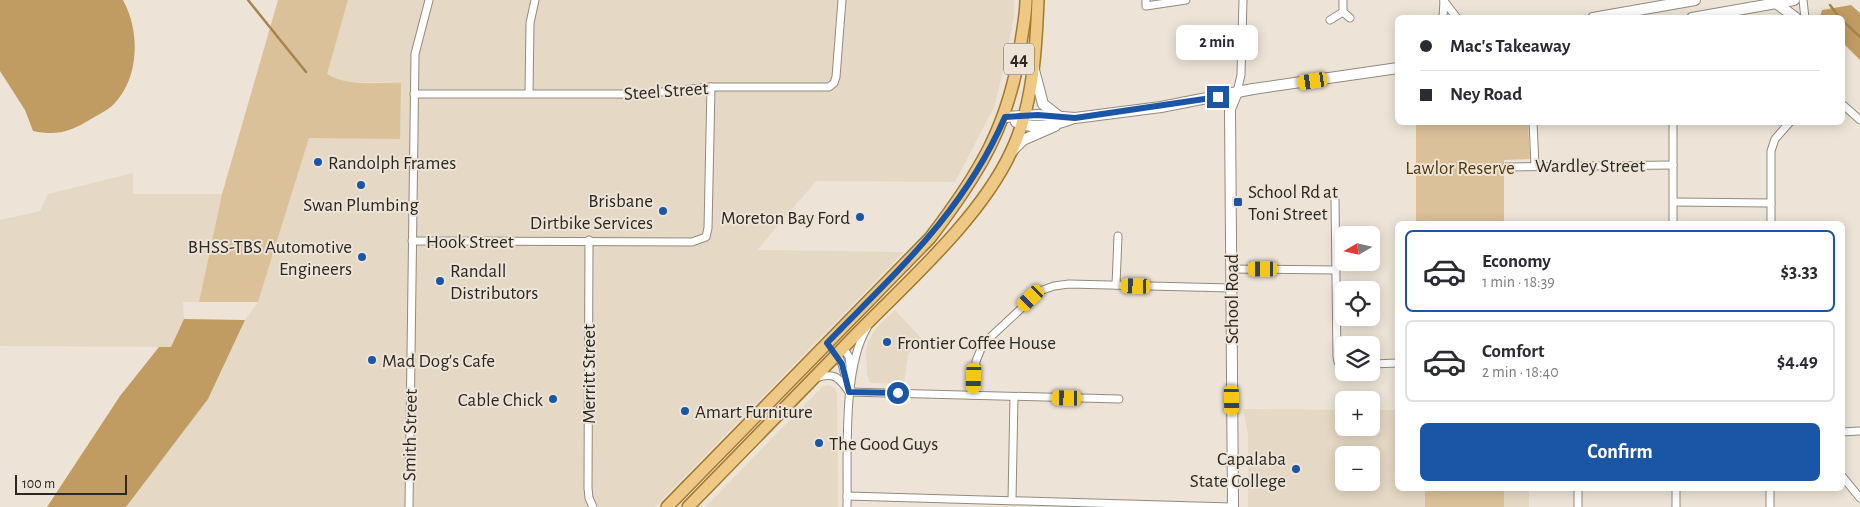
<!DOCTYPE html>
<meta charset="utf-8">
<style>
body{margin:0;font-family:"Alegreya Sans",sans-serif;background:#f2f2f3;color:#2b2b33;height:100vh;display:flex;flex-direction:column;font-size:19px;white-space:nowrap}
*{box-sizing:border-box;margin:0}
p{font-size:16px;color:#7c7c81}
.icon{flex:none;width:28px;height:28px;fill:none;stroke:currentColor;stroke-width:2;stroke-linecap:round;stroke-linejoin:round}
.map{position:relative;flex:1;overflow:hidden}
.panel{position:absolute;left:1395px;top:221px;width:450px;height:270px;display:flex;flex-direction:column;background:#fff;border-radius:8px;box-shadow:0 2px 12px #0003}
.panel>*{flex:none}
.top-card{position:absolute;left:1395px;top:15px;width:450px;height:110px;border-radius:8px;box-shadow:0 2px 12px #0003;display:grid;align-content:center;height:110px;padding:0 25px;background:#fff}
.needle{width:32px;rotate:261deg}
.tools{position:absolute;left:1335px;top:226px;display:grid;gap:10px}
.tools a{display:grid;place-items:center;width:45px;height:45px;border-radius:8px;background:#fff;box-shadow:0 2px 12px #0003;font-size:25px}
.scale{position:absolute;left:15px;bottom:12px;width:112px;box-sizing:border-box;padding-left:5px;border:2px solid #2b2823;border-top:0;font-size:14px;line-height:18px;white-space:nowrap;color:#2b2823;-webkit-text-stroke:4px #ede4d7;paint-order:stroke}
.end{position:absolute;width:22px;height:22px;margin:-11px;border:6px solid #1a55a6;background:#fff;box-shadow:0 0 0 2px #fff}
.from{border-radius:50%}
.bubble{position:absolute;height:35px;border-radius:8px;background:#fff;box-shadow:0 2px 12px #0003;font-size:16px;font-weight:700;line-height:35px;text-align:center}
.car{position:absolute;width:15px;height:30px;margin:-15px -8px;border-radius:6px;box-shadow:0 0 4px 1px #0007;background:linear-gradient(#f5c518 24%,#345 0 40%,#f5c518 0 76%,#345 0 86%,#f5c518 0)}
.top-card b{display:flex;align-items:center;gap:18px;height:48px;font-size:19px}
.top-card b+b{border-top:1px solid #e1e1e2}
.top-card i{width:12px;height:12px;background:#2b2b33}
ul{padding:9px 0 0;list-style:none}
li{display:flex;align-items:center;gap:15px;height:82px;margin:0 10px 8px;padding:0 15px;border:2px solid #e1e1e2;border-radius:8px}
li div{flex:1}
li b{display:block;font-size:19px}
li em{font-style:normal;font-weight:700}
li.active{border-color:#1a55a6}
li>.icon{width:45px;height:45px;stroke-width:1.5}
.primary-button{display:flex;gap:10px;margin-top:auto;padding:10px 25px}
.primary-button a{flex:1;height:58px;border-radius:8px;background:#1a55a6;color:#fff;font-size:20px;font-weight:700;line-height:58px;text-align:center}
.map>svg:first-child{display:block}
.built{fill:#e5d8c4;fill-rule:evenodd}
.green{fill:#dbc199}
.forest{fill:#c09c63}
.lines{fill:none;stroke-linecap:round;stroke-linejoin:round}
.stream{stroke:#a7844b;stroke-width:2.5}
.street-casing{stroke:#928a7e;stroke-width:9}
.secondary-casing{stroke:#928a7e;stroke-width:12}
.primary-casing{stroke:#a3792d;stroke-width:14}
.street{stroke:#fff;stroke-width:7}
.secondary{stroke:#fff;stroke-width:10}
.primary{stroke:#eec985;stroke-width:11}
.route{stroke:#1a55a6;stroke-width:6}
.poi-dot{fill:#1a55a6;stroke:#ede4d7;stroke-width:2}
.labels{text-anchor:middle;stroke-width:4;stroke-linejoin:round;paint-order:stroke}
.shield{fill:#ede4d7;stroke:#656059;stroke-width:1}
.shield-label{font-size:18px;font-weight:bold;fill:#2b2823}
.street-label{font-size:19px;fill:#2b2823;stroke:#ede4d7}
.poi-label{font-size:19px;fill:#2b2823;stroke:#ede4d7;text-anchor:start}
.park-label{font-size:19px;fill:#52390a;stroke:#ede4d7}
</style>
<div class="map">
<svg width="1860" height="507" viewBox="0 0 1860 507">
<rect width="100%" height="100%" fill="#ede4d7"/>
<!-- built -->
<g class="built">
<path d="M348 0H1014V15L1006 60 994 107 955 182 816 181 757 250 904 252 655 507H126L208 399 245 320 258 302 309 138 401 83 347 82 336 80 326 75Z"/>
<path d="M133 173V194H222L199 302H183L184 319 171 347 0 346V220L40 211 48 194Z"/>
<path d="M895 310 923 340 908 354 904 384 870 383 867 375 866 351 868 342 876 328Z"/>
<path d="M829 385 835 388 837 394 838 507H705L822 387Z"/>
<path d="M1243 409 1344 410V428H1371V410H1397L1398 489H1529V507H1248V434ZM1344 455H1371V482H1344Z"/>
</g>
<!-- green -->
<g class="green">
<path d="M278 0H348L327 74C347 87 377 82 401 83L400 139 309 138 258 302H199L222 194Z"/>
<path d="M1416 123H1528L1530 159 1504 160V224H1416Z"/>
<rect x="1425" y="489" width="79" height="18"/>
</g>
<!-- forest -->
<g class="forest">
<path d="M0 0H123C140 31 140 77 114 104 108 110 98 115 91 119 70 132 57 136 33 131L25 110 0 71Z"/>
<path d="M1851 5 1860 13V60L1843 43 1842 18 1820 17 1822 10Z"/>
<path d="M184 319 245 320 208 399 126 507H47L120 396 159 347H171Z"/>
</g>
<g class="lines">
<!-- stream -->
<g class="stream">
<path d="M248 0 306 72"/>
<path d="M1830 5 1840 18"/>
<path d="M1842 20 1860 37"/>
</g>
<defs>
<g id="street">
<path d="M1146 0V6L1186 0"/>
<path d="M1343 0V12L1350 18"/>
<path d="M1803 0 1805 18"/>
<path d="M1444 1 1457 18"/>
<path d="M1443 18 1444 0"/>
<path d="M1330 20 1343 12"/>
<path d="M1237 92 1241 75 1243 0"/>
<path d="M529 93 530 23 535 0"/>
<path d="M414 94H642L711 87H829L834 83 836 77 842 0"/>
<path d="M1842 104 1860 120"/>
<path d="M1533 122 1535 166"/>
<path d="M1673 122V224"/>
<path d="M1506 167 1673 165"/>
<path d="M1335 200 1337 356 1338 362 1344 364"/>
<path d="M1674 202 1771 203"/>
<path d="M1771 224V151L1775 139 1790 122"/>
<path d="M589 240 588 488 589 498 593 507"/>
<path d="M412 241 692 242 706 237 708 228 711 87"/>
<path d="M1231 269 1336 270"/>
<path d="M1116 285 1118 236"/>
<path d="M843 347 849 357 851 373"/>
<path d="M837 354 842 364 848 386"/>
<path d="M1371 364 1398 363"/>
<path d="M816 378C834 372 839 377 849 392"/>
<path d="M849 392 1119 399"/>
<path d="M974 395 976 361 983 344 1040 291 1054 286 1069 284 1231 288"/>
<path d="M1842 432 1860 431"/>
<path d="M1842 476 1860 498"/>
<path d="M1578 489V507"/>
<path d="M1676 489V507"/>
<path d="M847 496 1231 507"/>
<path d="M1012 500 1014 397"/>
<path d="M409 507 415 54 429 0"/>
<path d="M847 507C848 459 842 368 867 328"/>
<path d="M1770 507V489"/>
</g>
<g id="secondary">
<path d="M1776 3 1796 18"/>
<path d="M1593 18 1695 0"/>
<path d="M1692 18 1794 0"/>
<path d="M1033 66 1043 104 1057 115"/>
<path d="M1005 117 1038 115 1075 118 1161 107 1253 89 1398 68"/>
<path d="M1016 122C1034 130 1057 125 1074 118"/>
<path d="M1012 151 1023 140 1055 126"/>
<path d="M1233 507 1230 109 1237 92"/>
</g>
<g id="primary">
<path d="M667 507 930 238C979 174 1010 124 1021 42 1023 28 1026 14 1026 0"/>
<path d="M688 507C740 454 792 400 844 347 898 290 978 223 1011 152 1033 107 1036 50 1038 0"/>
</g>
</defs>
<!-- street casing -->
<use href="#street" class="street-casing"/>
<!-- secondary casing -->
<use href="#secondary" class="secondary-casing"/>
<!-- primary casing -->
<use href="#primary" class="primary-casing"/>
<!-- street -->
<use href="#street" class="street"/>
<!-- secondary -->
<use href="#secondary" class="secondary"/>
<!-- primary -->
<use href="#primary" class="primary"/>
</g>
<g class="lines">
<!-- route -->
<path class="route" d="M898 393 849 392 842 364 827 343C898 270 963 213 1005 117L1038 115 1075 118 1218 97"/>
</g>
<!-- markers -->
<g class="poi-dot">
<circle cx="318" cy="162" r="5"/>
<circle cx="361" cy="185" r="5"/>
<rect x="1233" y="197" width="10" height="10" rx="2.5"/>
<circle cx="663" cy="211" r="5"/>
<circle cx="860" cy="217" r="5"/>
<circle cx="362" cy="257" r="5"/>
<circle cx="440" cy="281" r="5"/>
<circle cx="887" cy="342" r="5"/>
<circle cx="372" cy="360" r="5"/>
<circle cx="553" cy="399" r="5"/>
<circle cx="685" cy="411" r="5"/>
<circle cx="819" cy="443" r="5"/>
<circle cx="1296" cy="469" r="5"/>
</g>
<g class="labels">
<!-- shield labels -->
<rect class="shield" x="1004" y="43.5" width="30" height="31" rx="4"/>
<g class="shield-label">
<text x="1019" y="65">44</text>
</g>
<!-- street labels -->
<g class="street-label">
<text transform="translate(666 90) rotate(-4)" y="7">Steel Street</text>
<text x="1590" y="172">Wardley Street</text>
<text x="470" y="248">Hook Street</text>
<text transform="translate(1231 299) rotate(-90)" y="7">School Road</text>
<text transform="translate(588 374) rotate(-90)" y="7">Merritt Street</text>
<text transform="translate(409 435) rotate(-89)" y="7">Smith Street</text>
</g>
<!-- poi labels -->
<g class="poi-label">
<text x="328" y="169">Randolph Frames</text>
<text x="1248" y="198">School Rd at<tspan x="1248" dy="22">Toni Street</tspan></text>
<text x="653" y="207" text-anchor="end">Brisbane<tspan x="653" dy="22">Dirtbike Services</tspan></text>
<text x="361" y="211" text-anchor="middle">Swan Plumbing</text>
<text x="850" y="224" text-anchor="end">Moreton Bay Ford</text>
<text x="352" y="253" text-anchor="end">BHSS-TBS Automotive<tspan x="352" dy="22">Engineers</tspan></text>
<text x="450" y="277">Randall<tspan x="450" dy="22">Distributors</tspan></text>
<text x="897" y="349">Frontier Coffee House</text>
<text x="382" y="367">Mad Dog's Cafe</text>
<text x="543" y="406" text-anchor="end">Cable Chick</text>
<text x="695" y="418">Amart Furniture</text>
<text x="829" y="450">The Good Guys</text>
<text x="1286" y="465" text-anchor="end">Capalaba<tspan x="1286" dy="22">State College</tspan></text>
</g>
<!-- park labels -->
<g class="park-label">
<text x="1460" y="174">Lawlor Reserve</text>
</g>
</g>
</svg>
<div class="tools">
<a><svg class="needle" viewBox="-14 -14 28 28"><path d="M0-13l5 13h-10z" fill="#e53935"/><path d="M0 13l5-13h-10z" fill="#7c7c81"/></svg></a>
<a><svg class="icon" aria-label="locate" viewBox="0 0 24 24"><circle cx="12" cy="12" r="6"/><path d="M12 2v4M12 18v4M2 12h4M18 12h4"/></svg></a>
<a><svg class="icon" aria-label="layers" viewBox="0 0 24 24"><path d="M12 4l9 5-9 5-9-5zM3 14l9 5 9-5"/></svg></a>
<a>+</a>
<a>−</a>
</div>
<div class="scale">100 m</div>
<i class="end from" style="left:898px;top:393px"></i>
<i class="end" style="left:1218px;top:97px"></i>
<div class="bubble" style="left:1176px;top:25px;width:82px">2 min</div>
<i class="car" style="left:1313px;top:81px;rotate:261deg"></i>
<i class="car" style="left:1263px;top:269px;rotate:270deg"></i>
<i class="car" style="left:1136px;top:286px;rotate:272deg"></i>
<i class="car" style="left:1031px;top:298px;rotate:226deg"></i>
<i class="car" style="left:974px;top:378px;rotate:182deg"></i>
<i class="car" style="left:1067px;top:398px;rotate:271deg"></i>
<i class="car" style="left:1232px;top:400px;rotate:179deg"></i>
<div class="top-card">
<b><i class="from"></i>Mac's Takeaway</b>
<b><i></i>Ney Road</b>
</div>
<section class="panel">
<ul>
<li class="active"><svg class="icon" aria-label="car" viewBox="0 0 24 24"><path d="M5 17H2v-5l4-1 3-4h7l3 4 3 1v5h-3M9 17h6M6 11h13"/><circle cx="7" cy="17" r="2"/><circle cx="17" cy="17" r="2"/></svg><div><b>Economy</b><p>1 min · 18:39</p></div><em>$3.33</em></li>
<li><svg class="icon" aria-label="car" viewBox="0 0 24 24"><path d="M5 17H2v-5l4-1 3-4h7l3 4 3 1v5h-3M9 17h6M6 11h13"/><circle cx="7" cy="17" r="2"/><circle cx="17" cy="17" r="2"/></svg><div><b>Comfort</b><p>2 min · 18:40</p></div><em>$4.49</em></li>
</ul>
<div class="primary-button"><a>Confirm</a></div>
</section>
</div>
